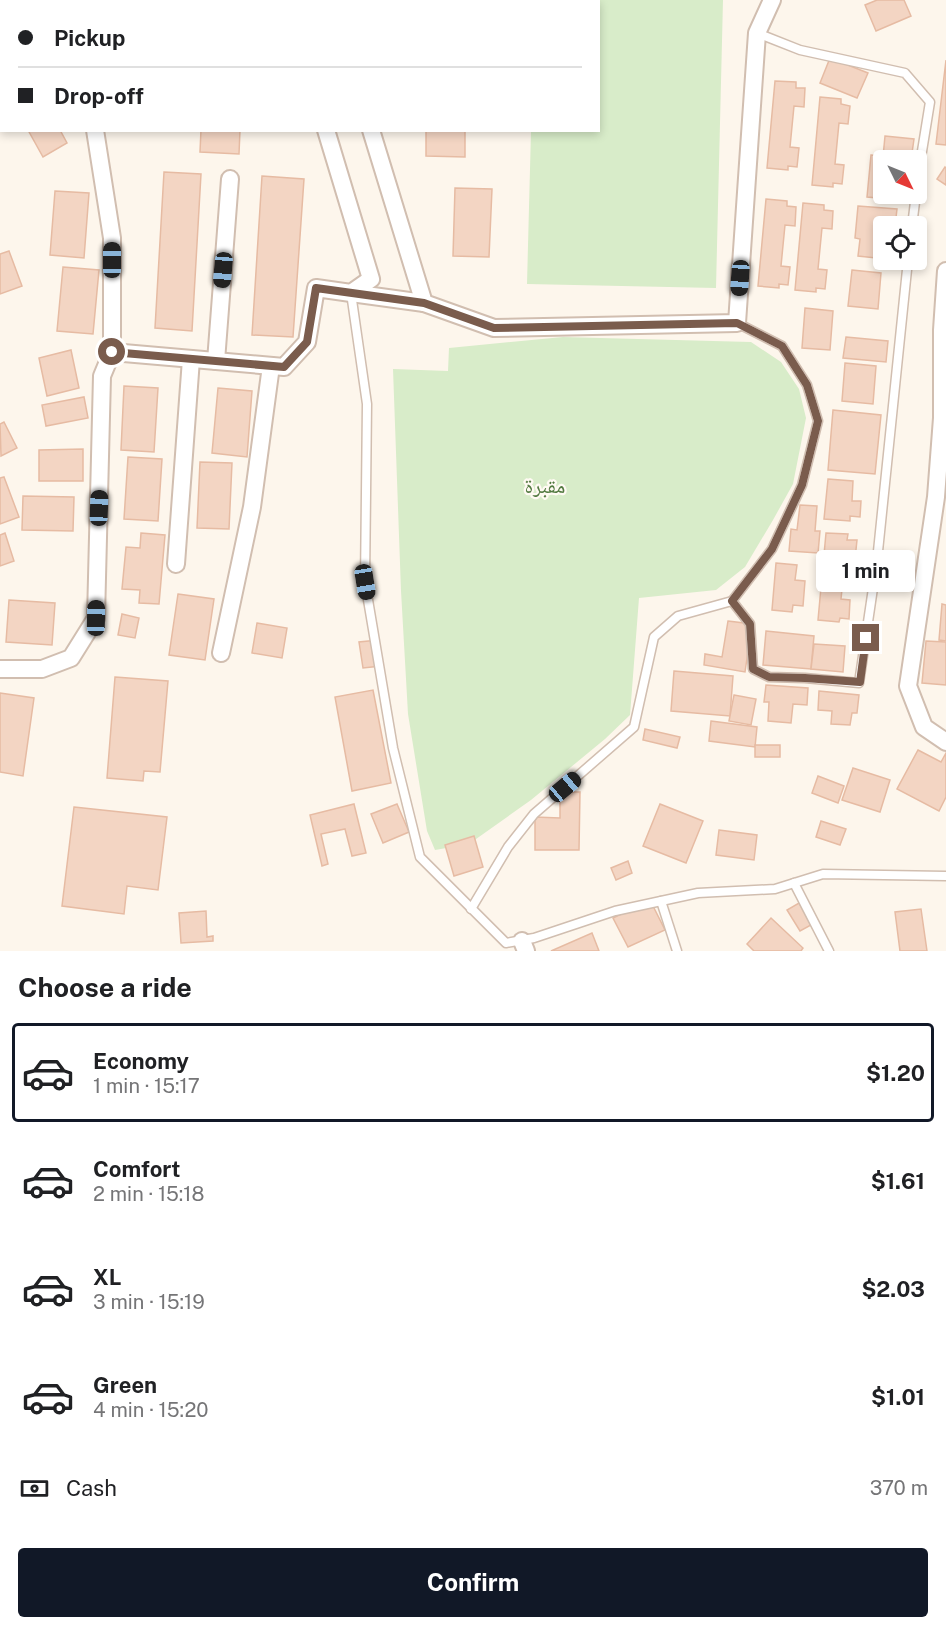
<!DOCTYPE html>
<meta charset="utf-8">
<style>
body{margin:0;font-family:"Public Sans","Noto Naskh Arabic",sans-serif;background:#f6f6f6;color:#202124;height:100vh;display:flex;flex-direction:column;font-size:22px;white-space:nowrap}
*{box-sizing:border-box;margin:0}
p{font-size:20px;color:#757577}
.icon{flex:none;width:33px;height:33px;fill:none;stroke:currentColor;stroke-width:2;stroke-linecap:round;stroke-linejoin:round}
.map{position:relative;height:951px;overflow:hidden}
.side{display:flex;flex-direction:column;background:#fff;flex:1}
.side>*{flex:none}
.guide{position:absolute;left:0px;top:0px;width:600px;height:132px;box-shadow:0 3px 9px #0003;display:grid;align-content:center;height:132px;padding:0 18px;background:#fff}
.needle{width:39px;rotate:133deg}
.buttons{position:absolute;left:873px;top:150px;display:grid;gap:12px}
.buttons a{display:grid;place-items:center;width:54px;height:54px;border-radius:6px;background:#fff;box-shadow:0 3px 9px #0003;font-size:30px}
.end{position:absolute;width:27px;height:27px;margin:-14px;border:8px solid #7a5c4d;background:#fff;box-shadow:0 0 0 3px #fff}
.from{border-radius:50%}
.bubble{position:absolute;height:42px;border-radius:6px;background:#fff;box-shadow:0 3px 9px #0003;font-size:20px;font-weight:700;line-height:42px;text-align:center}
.car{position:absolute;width:18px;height:36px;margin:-18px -9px;border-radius:8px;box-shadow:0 0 4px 2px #0007;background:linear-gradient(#222 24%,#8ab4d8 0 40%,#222 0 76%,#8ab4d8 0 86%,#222 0)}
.guide b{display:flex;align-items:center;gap:21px;height:57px;font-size:22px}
.guide b+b{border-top:2px solid #e0e0e0}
.guide i{width:15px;height:15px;background:#202124}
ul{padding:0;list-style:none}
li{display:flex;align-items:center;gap:18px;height:99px;margin:0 12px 9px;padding:0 6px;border:3px solid transparent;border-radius:6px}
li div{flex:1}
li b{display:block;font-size:22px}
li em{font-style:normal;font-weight:700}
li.current{border-color:#111827}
li>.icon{width:54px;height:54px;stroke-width:1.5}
h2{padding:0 18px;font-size:27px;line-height:72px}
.pay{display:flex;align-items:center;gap:15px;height:66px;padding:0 18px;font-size:22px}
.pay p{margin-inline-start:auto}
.action{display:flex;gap:12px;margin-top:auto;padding:12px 18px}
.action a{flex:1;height:69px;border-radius:6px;background:#111827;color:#fff;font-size:24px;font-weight:700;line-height:69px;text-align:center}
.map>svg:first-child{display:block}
.green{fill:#d8ecc9}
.building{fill:#f3d5c3;stroke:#e6bba3;stroke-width:1.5}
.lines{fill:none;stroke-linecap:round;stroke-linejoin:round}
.lane-casing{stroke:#d1beb0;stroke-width:11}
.street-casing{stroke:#d1beb0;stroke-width:20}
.lane{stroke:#fff;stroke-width:8}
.street{stroke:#fff;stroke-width:16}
.route{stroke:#7a5c4d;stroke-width:8}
.labels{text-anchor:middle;stroke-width:4.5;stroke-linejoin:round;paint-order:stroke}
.park-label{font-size:21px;fill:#537a41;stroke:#fffaf3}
</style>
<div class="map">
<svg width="946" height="951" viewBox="0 0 946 951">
<rect width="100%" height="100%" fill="#fdf6ec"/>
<!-- green -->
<g class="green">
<path d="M534 0H723L716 288 527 284 531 131 598 130V2Z"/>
<path d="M563 337 751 342 781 362 799 389 806 418 793 484 773 520 745 567 716 590 639 598 630 715 605 739 531 800 469 844 435 850 427 831 408 714 401 591 393 369 448 371 449 348Z"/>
</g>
<!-- building -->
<g class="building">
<path d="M877 0H904L911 16 876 31 865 5Z"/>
<path d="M830 58 868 73 857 98 820 83Z"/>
<path d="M946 60V145L936 144Z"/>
<path d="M775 81 796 82V88H805L804 107 794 106 790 147 799 148 797 167 788 166V170L767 168Z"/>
<path d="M820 97 841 99V104L850 106 848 124 839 123 835 164 844 165 842 184 833 183V187L812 185Z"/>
<path d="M28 130H60L67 143 43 157Z"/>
<path d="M201 130H240L239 154 200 152Z"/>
<path d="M426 130H465V157L426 156Z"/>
<path d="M885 136 914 139 911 160 883 157Z"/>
<path d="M871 155 904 158V160H884V194H900V200L867 197Z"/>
<path d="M945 167 946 168V185L937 179Z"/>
<path d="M164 172 201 174 192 331 155 328Z"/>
<path d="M262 176 304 179 293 337 252 335Z"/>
<path d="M455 188 492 189 489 257 453 256Z"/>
<path d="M55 191 89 193 84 258 50 255Z"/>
<path d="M766 199 787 201V206L796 207 795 226 785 225 781 266 790 267 788 285 779 284V288L758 286Z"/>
<path d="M803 203 824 205V210L833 211 832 229 822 228 818 269 827 270 825 289 816 288V292L795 290Z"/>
<path d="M858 206 897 209 895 226H884V241L877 240 876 258 858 256 860 239 855 238Z"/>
<path d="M9 251 22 286 0 294V254Z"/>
<path d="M63 267 99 270 93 334 57 331Z"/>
<path d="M852 270 881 273 878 309 848 306Z"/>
<path d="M805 308 833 311 830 350 802 348Z"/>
<path d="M846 337 888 341 886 362 843 358Z"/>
<path d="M71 350 79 388 47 396 39 358Z"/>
<path d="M845 363 876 366 873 404 842 401Z"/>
<path d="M124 386 158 388 154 452 121 450Z"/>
<path d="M218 388 252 391 247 457 212 453Z"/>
<path d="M84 397 88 418 46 426 42 405Z"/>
<path d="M833 410 881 415 875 474 828 470Z"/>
<path d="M4 422 17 448 1 456 0 424Z"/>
<path d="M83 449V481H39V450Z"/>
<path d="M128 457 162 459 158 521 124 519Z"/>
<path d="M200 462 232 463 229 529 197 528Z"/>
<path d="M4 477 19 517 0 524V478Z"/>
<path d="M828 479 853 481 852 501H861L860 517 850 516V521L824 519Z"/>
<path d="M23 496 74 497 73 531 22 530Z"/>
<path d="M800 505 817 506 815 531H820L818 553 789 551 791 529 797 530Z"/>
<path d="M5 533 14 561 0 566V535Z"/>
<path d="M141 533 165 535 159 604 139 603 140 590 122 589 126 547 140 548Z"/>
<path d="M826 533 848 534 847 540H857L855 559H845L841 599 850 600 849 619 840 618 839 622 818 620Z"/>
<path d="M776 563 797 565 795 580 805 581 803 606 793 605 792 612 772 610Z"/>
<path d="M178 594 214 599 205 660 169 655Z"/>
<path d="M9 600 55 603 52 645 6 642Z"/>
<path d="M942 604 946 605V641L939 640Z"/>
<path d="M122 614 139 618 135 638 118 635Z"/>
<path d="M728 621 752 624 745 672 704 665 705 654 722 657Z"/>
<path d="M257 623 287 628 282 658 252 653Z"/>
<path d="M766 631 814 636 811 669 763 665Z"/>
<path d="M378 640 381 666 363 668 359 642Z"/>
<path d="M926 641 946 642V685L922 683Z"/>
<path d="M814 644 845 646 843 672 811 669Z"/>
<path d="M674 671 733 676 730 716 671 711Z"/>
<path d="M115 677 168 681 160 772 144 771 143 781 107 778Z"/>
<path d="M766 685 808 688 807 705 793 704 791 723 768 721 769 702H764Z"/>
<path d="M373 690 391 783 352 791 335 697Z"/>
<path d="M819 691 859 695 857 713H852L850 725 831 724 832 711 818 710Z"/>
<path d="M0 693 34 698 23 776 0 772Z"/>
<path d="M734 695 756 699 751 725 729 721Z"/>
<path d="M711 721 757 727 755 747 709 741Z"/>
<path d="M645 729 680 737 677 748 643 740Z"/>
<rect x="755" y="745" width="25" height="12"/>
<path d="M918 750 941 762 946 753V797L939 811 897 789Z"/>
<path d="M853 768 890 780 880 812 842 800Z"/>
<path d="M818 776 844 786 838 803 812 793Z"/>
<path d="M560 792H580L579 850H535V817L560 818Z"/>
<path d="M354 804 366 853 352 856 345 829 321 834 328 864 322 866 310 815Z"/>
<path d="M397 804 409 832 383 843 371 814Z"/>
<path d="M660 804 703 821 686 863 643 846Z"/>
<path d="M74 807 167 817 158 890 127 886 124 914 62 906Z"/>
<path d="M821 821 846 829 840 845 816 837Z"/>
<path d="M719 830 757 835 754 860 716 855Z"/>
<path d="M474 836 483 867 454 876 445 845Z"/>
<path d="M628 861 632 873 616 880 611 868Z"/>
<path d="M650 900 665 930 628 947 613 918Z"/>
<path d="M799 903 811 925 800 931 787 910Z"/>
<path d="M921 909 927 951H900L895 912Z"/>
<path d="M206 911 207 937 213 936V941L181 943 179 913Z"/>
<path d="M771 918 803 948 801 951H754L747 944Z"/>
<path d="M592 933 599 951H551Z"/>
</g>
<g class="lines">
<defs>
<g id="lane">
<path d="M757 33 800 50 905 73 930 102 916 188"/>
<path d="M912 226 916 194"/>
<path d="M351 293 367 404 365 582 393 748 420 857 506 943 534 938 615 911 698 893 775 889 823 874 946 876"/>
<path d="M737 323 782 346 807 385 818 421 802 485 772 549 732 601 750 624 753 669 769 677 805 678 859 683 877 561 908 260"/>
<path d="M794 883 829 951"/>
<path d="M661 901 677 951"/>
<path d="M471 909 508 847 534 814 634 727 654 637 678 616 732 601"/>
</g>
<g id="street">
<path d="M84 0V2"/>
<path d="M286 0V2"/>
<path d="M330 0 331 2"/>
<path d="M95 130 112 238V352L284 367 307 342 316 288 351 293 371 279 326 130"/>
<path d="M371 130 424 303 494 328 737 323 757 33 772 0"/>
<path d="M946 271 942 330V418L936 497 908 686 924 727 946 742"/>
<path d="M351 293 424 303"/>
<path d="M216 361 230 179"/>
<path d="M176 564 191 359"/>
<path d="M221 653 252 507 271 366"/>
<path d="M0 669H42L71 658 96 618 102 376 112 352"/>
<path d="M522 941 526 951"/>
</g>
</defs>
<!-- lane casing -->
<use href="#lane" class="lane-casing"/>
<!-- street casing -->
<use href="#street" class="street-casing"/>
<!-- lane -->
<use href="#lane" class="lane"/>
<!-- street -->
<use href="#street" class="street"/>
</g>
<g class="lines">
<!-- route -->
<path class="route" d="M112 352 284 367 307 342 316 288 424 303 494 328 737 323 782 346 807 385 818 421 802 485 772 549 732 601 750 624 753 669 769 677 805 678 860 682 866 638"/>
</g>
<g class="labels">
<!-- park labels -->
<g class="park-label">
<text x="545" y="493">مقبرة</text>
</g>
</g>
</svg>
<div class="buttons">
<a><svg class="needle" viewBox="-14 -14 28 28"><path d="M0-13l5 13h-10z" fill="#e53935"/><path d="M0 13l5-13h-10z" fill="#757577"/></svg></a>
<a><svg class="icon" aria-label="locate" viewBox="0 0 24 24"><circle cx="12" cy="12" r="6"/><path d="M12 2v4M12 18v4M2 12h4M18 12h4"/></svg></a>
</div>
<i class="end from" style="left:112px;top:352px"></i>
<i class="end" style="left:866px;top:638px"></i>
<div class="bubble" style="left:816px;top:550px;width:99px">1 min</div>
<i class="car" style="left:112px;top:260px;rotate:0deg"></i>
<i class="car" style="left:223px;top:270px;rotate:185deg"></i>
<i class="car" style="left:740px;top:278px;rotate:184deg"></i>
<i class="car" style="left:99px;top:508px;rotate:2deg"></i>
<i class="car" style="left:365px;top:582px;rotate:171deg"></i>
<i class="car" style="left:96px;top:618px;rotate:1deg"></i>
<i class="car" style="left:565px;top:787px;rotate:50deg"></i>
<div class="guide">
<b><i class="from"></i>Pickup</b>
<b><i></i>Drop-off</b>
</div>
</div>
<section class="side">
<h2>Choose a ride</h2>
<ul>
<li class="current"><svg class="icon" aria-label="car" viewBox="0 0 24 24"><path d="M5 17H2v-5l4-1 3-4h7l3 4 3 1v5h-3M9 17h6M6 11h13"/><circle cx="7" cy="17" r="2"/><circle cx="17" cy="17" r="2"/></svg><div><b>Economy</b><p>1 min · 15:17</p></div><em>$1.20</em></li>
<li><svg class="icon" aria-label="car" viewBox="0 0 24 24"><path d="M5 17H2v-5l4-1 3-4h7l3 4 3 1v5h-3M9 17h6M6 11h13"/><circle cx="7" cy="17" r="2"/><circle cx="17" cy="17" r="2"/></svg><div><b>Comfort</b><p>2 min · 15:18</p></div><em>$1.61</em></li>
<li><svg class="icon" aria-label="car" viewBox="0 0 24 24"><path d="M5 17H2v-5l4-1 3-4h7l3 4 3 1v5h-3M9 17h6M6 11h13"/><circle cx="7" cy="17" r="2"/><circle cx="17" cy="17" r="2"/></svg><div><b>XL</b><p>3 min · 15:19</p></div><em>$2.03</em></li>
<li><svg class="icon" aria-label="car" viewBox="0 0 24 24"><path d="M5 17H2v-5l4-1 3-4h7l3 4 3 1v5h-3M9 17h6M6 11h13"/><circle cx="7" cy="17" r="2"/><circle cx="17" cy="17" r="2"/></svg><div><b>Green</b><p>4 min · 15:20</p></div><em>$1.01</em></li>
</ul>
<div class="pay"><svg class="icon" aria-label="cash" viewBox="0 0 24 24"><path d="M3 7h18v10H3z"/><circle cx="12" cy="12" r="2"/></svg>Cash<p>370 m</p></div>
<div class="action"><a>Confirm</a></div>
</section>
